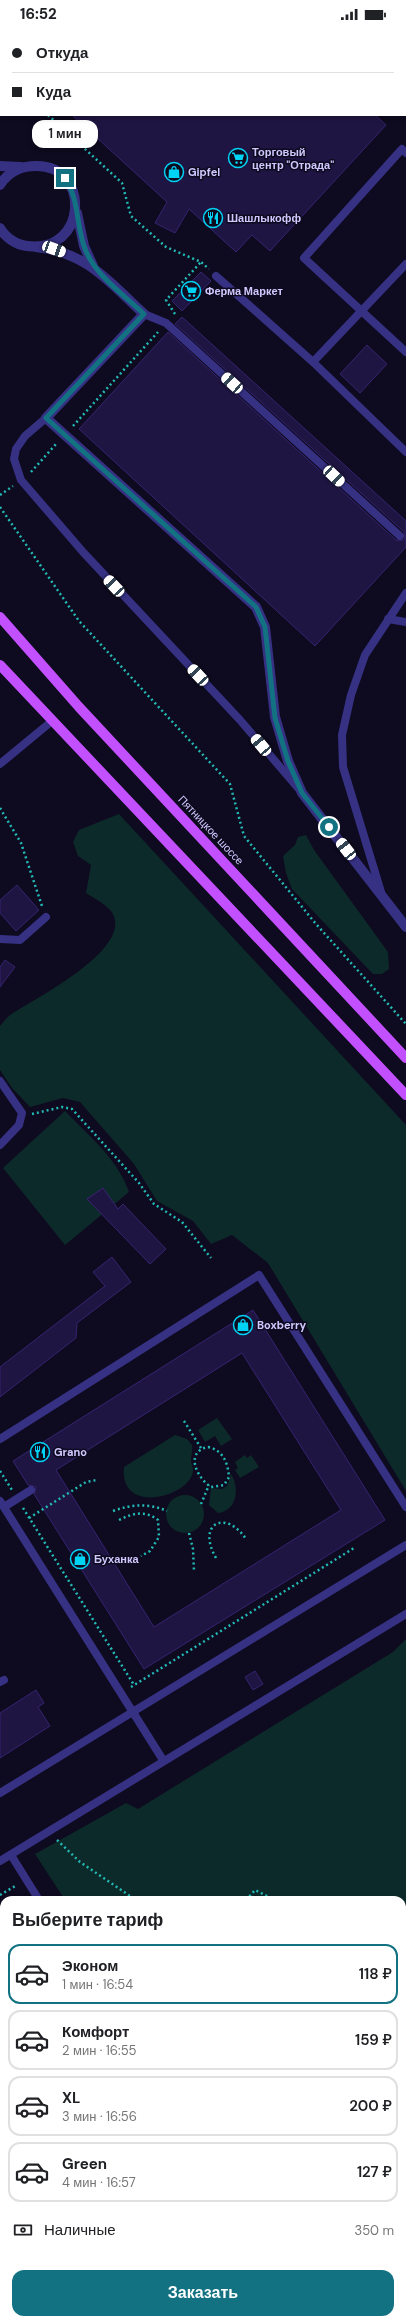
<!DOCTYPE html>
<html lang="ru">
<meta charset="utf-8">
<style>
body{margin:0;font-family:"DM Sans",sans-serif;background:#f6f6f6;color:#202124;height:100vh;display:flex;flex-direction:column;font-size:15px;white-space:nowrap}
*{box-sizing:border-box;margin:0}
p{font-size:13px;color:#757577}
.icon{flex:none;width:22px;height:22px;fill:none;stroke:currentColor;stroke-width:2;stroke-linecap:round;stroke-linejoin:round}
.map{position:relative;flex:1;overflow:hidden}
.drawer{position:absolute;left:0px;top:1868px;width:406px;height:428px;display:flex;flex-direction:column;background:#fff;border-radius:12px 12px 0 0;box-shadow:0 2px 6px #0003}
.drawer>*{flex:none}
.top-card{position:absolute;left:0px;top:0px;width:406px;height:88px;box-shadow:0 2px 6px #0003;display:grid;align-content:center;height:88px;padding:0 12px;background:#fff}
.end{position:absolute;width:18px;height:18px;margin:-9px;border:5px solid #127282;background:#fff;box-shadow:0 0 0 2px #fff}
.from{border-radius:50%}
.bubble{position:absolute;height:28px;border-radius:12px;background:#fff;box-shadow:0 2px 6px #0003;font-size:13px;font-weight:600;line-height:28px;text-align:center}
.car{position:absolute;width:12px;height:24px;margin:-12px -6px;border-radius:5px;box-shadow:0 0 3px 1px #0007;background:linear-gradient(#fff 24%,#345 0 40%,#fff 0 76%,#345 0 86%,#fff 0)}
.top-card b{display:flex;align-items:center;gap:14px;height:38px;font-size:15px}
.top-card b+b{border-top:1px solid #e0e0e0}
.top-card i{width:10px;height:10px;background:#202124}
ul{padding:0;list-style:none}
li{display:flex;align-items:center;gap:12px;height:60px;margin:0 8px 6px;padding:0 4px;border:2px solid #e0e0e0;border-radius:12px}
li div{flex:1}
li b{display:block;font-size:15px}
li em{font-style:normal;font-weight:600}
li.current{border-color:#127282}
li>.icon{width:36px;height:36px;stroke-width:1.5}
h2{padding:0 12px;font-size:18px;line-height:48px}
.pay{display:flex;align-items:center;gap:10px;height:44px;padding:0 12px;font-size:15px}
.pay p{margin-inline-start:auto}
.cta{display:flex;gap:8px;margin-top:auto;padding:8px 12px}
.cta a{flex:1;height:46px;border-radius:12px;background:#127282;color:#fff;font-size:16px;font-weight:600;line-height:46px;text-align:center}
.status{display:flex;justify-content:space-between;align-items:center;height:28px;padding:0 20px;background:#fff;direction:ltr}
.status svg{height:11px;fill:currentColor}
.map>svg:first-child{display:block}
.green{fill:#0d2a2a}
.building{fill:#1f1542;stroke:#362470;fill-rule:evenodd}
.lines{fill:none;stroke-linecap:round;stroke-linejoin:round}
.path{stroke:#22bab5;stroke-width:2.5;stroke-dasharray:2 3;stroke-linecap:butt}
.lane{stroke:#363183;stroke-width:8}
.street{stroke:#363183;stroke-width:10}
.primary{stroke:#c350ff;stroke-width:10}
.route{stroke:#127282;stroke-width:5}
.labels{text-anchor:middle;stroke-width:3;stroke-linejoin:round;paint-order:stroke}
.poi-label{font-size:11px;font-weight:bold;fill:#d0c9ff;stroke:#0e0a1f;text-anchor:start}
.street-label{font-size:11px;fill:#d0c9ff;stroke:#0e0a1f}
</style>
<div class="status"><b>16:52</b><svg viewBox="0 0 49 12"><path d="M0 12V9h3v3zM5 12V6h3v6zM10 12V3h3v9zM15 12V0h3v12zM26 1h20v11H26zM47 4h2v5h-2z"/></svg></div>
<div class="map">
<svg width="406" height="2296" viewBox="0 0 406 2296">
<rect width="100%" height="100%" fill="#0e0a1f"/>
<!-- green -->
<g class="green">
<path d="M119 786 406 1097V1463L268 1235 232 1207 211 1216 193 1193 157 1173 134 1136 80 1074 63 1070 30 1079 12 1060 0 1042V998C4 993 8 988 13 985 36 970 137 919 111 883 105 876 94 870 86 865L91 837 78 828 73 814 79 802Z"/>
<path d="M306 807 314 822 388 924 389 941 382 946H373L292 861 286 845 283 828 295 817 298 809Z"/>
<path d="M65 1083C89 1108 118 1131 129 1164L65 1217 3 1140Z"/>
<path d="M217 1390 232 1411 221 1418 215 1408 205 1414 198 1402Z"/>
<path d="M175 1407 187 1411 192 1417C193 1423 191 1427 191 1432 191 1436 193 1438 193 1441 195 1467 119 1490 124 1439Z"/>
<path d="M245 1427 247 1430 251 1427 259 1439 240 1450 235 1442 238 1440 235 1434Z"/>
<path d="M231 1446C240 1460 237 1483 218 1485L209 1477 211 1460 222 1461 227 1458Z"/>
<circle cx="185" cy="1486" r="19"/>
<path d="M406 1611V1948L402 1946V1872H264L255 1867 251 1872H65L35 1826 126 1775 138 1781 393 1624Z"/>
</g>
<!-- building -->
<g class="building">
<path d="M72 87H375L386 97 270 223 252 207 236 224 189 181 175 205 155 195 167 174Z"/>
<path d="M201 244 211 253 182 283 172 273Z"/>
<path d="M182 289 406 493V519L315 618 79 401 168 304 396 512H404L405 509 404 504 175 296Z"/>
<path d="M367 317 387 336 360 365 340 346Z"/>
<path d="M17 857 39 882 16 903 0 885V872Z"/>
<path d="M5 932 15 939 0 959V939Z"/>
<path d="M103 1160 118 1181 123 1176 166 1221 150 1236 87 1171Z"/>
<path d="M112 1229 131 1254 77 1295 76 1310 0 1369V1339L105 1258 93 1244Z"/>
<path d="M253 1282 385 1492 144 1641 34 1466 36 1459 28 1457 13 1433ZM242 1325 341 1482 154 1599 56 1442Z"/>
<path d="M255 1643 263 1656 253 1662 245 1649Z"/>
<path d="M36 1662 44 1675 38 1679 50 1698 0 1730V1685Z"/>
</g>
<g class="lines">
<!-- path -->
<g class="path">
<path d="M48 87 122 155 131 188 166 219 201 234 209 241"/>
<path d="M175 286 166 272 201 234"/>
<path d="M73 398 158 304"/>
<path d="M31 444 57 415"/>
<path d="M0 467 13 458"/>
<path d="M0 479 79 593 230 756 244 808 316 896 406 996"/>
<path d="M0 780 21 815 42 878"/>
<path d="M32 1086 62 1079 72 1081 139 1155 154 1176 182 1194 211 1230"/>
<path d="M184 1393 201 1420"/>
<path d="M208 1419C223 1422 228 1435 229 1449L224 1457 211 1459C197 1450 184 1424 208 1419Z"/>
<path d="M0 1443 12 1462"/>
<path d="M201 1476 209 1457"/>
<path d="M23 1480 134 1657"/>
<path d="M113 1483C132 1476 148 1475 167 1483"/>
<path d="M29 1490 86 1454 97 1452"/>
<path d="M119 1492C133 1485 145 1482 158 1492L159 1509 150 1523 141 1528"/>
<path d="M189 1505 193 1521 194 1543"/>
<path d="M216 1530C196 1495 226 1481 246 1511"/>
<path d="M131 1659 354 1520"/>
<path d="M57 1812 80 1834 136 1872"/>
<path d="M0 1867 17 1857"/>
<path d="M246 1872 255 1862 275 1872"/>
<path d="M0 1907 4 1914"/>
<path d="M402 1940 406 1942"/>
<path d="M0 2038 4 2044"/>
<path d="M0 2064 4 2071"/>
<path d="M0 2092 4 2089"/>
<path d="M0 2113 4 2111"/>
<path d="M0 2142 4 2149"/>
<path d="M0 2156 4 2154"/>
<path d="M0 2185 4 2182"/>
<path d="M0 2246 4 2244"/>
<path d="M0 2261 4 2258"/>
<path d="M135 2292 138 2296"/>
<path d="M202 2292 205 2296"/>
<path d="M223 2292 225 2296"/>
<path d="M45 2296 51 2292"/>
<path d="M105 2296V2292"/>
</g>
<!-- lane -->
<g class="lane">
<path d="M406 125 402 121 304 230 406 324"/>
<path d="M216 248 313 334 406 424"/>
<path d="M144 286 166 295 400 508"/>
<path d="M313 334 406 236"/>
<path d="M46 390 25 408 16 421 14 431 21 452 83 524 240 692 298 760"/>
<path d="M388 591 406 594"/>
<path d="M0 736 52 693"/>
<path d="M381 864 343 739 342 707 351 667 365 627 406 565"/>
<path d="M0 911 20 912 46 889"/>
<path d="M0 1053 22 1085 19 1097 0 1117"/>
<path d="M0 1411 259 1247 406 1479"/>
<path d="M0 1473 163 1732"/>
<path d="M4 1479 31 1462"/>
<path d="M0 1654 4 1652"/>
<path d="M0 1765 406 1517"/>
<path d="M11 1827 39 1872"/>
<path d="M0 1833 406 1586"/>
<path d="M402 2020 406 2023"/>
<path d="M0 2218 4 2215"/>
<path d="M402 2267 406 2265"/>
<path d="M251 2292 253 2296"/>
<path d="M300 2292 303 2296"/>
<path d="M339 2292 342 2296"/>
<path d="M353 2296 360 2292"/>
</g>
<!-- street -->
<g class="street">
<path d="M0 138 21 139"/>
<path d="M0 157C8 144 21 138 36 138 91 137 88 226 27 218 16 217 5 209 0 200"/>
<path d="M77 185 84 218 93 238"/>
<path d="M36 219C88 225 108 253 144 286L46 390 256 579 265 599 275 689 288 733 302 765 406 899"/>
</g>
<!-- primary -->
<g class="primary">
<path d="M0 589 79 679 406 1030"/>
<path d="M0 637 406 1067"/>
</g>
</g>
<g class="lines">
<!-- route -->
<path class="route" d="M65 150C79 171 76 195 84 218 93 246 123 266 144 286L46 390 256 579 265 599 275 690 288 733 302 765 329 799"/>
</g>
<!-- icons -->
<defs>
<symbol id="supermarket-ring" viewBox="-11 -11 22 22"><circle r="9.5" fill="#0e0a1f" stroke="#00d4f4" stroke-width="1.5"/><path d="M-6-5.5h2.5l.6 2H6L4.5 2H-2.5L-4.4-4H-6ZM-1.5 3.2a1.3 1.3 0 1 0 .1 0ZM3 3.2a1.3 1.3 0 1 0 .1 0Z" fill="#00d4f4"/></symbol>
<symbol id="shop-ring" viewBox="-11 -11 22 22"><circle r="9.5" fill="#0e0a1f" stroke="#00d4f4" stroke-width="1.5"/><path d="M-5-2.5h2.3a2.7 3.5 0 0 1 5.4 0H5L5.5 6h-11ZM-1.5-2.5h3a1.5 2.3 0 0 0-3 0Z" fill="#00d4f4"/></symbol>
<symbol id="restaurant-ring" viewBox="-11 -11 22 22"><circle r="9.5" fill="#0e0a1f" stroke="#00d4f4" stroke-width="1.5"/><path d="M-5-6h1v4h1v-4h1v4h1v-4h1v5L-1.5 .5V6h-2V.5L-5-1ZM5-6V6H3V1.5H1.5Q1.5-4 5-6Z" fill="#00d4f4"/></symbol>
</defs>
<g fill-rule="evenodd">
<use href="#supermarket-ring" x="227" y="119" width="22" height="22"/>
<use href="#shop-ring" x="163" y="133" width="22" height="22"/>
<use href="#restaurant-ring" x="202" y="179" width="22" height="22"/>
<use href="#supermarket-ring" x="180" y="252" width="22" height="22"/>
<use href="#shop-ring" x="232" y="1286" width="22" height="22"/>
<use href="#restaurant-ring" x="29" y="1413" width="22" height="22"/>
<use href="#shop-ring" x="69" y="1520" width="22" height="22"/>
</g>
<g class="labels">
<!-- poi labels -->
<g class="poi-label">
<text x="252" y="128">Торговый<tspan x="252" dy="13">центр "Отрада"</tspan></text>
<text x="188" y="148">Gipfel</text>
<text x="227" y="194">Шашлыкофф</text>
<text x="205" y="267">Ферма Маркет</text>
<text x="257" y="1301">Boxberry</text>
<text x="54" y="1428">Grano</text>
<text x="94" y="1535">Буханка</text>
</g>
<!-- street labels -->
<g class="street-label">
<text transform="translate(211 802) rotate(47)" y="4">Пятницкое шоссе</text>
</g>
</g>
</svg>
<i class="end from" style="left:329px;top:799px"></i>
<i class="end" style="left:65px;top:150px"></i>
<div class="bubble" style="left:32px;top:92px;width:66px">1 мин</div>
<i class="car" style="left:54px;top:221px;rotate:110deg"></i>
<i class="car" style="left:232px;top:355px;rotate:312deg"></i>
<i class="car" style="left:334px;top:448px;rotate:133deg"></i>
<i class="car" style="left:114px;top:558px;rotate:317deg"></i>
<i class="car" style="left:198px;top:647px;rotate:317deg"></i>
<i class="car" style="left:261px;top:717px;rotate:320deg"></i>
<i class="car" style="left:346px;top:821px;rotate:322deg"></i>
<div class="top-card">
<b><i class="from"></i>Откуда</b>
<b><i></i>Куда</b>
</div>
<section class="drawer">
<h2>Выберите тариф</h2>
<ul>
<li class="current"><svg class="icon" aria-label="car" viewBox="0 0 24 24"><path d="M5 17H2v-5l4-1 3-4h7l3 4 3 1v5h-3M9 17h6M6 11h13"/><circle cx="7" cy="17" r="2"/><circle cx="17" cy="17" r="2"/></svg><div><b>Эконом</b><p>1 мин · 16:54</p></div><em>118 ₽</em></li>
<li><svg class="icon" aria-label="car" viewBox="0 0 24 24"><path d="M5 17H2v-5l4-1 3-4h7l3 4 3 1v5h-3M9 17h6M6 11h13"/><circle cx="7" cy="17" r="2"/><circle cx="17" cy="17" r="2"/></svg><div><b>Комфорт</b><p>2 мин · 16:55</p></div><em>159 ₽</em></li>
<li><svg class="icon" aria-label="car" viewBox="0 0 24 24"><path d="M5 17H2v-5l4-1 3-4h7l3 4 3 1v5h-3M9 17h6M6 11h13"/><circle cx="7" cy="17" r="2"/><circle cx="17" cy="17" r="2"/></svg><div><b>XL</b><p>3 мин · 16:56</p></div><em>200 ₽</em></li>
<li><svg class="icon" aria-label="car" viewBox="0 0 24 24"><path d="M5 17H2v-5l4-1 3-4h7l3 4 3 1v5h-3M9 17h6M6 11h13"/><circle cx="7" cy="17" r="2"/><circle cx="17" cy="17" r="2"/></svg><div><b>Green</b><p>4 мин · 16:57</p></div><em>127 ₽</em></li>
</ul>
<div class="pay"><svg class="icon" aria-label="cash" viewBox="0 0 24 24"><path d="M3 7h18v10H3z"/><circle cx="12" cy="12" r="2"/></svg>Наличные<p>350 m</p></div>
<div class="cta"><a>Заказать</a></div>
</section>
</div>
